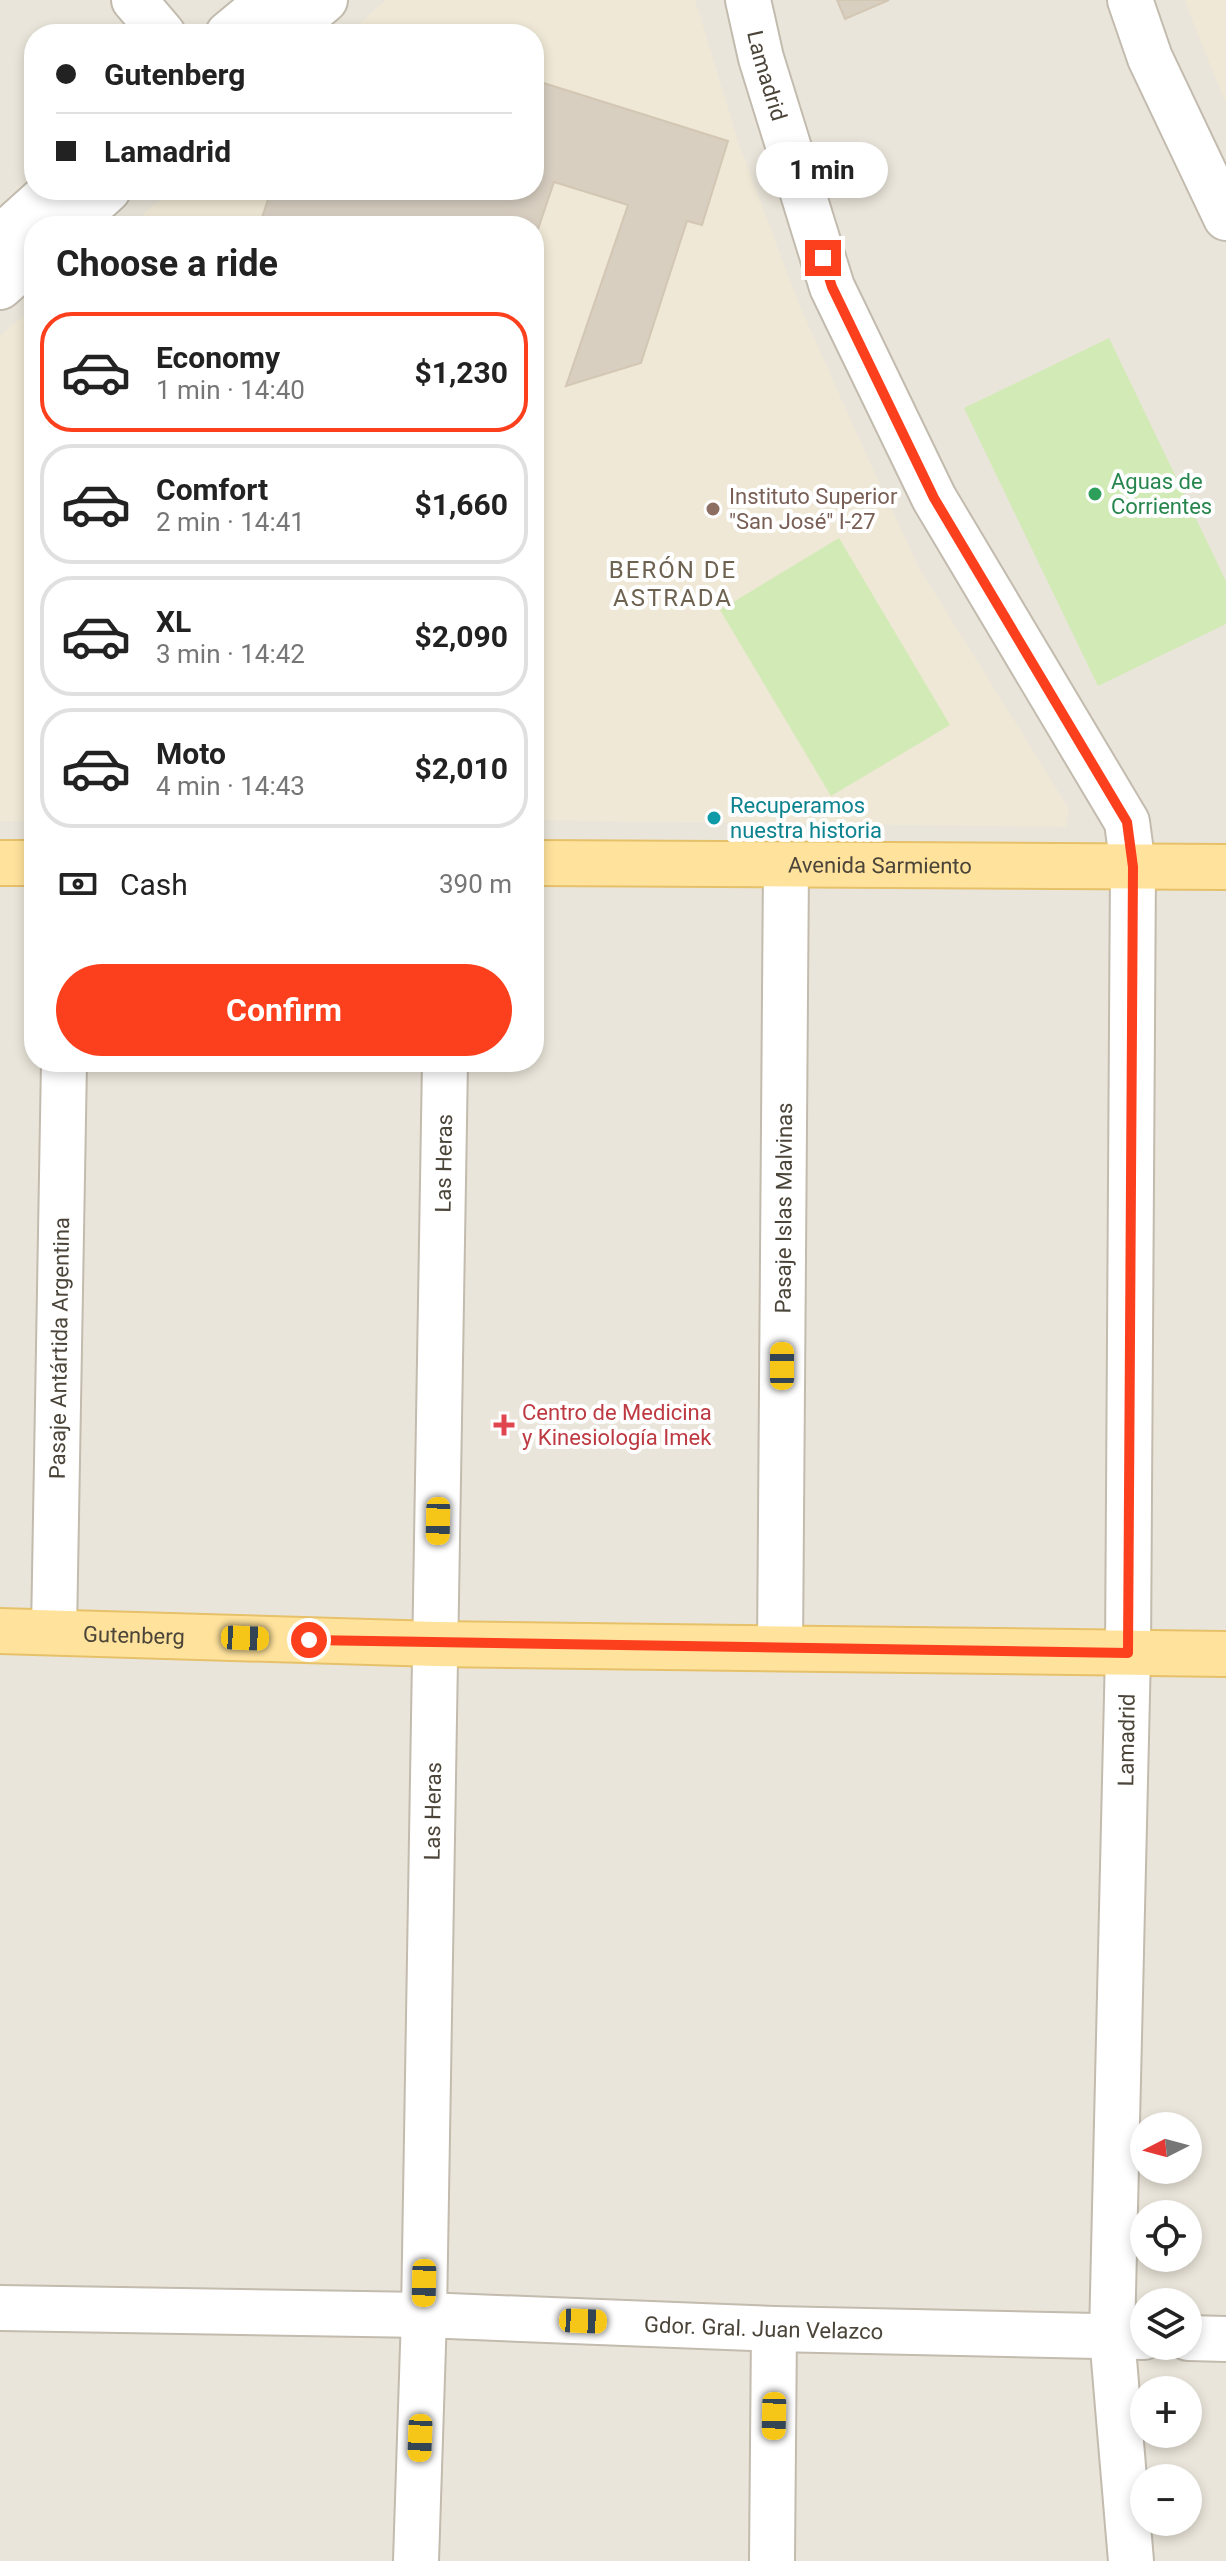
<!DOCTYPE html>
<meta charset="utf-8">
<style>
body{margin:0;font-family:Roboto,sans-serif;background:#f6f6f6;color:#222;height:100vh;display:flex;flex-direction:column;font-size:30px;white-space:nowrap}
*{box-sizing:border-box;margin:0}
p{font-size:26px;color:#767676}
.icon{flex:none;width:44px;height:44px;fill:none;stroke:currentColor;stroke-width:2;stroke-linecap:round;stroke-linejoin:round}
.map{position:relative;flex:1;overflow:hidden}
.sheet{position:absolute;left:24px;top:216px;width:520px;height:856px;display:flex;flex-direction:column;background:#fff;border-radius:32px;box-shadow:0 4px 12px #0003}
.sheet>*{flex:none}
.guide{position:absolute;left:24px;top:24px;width:520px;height:176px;border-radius:32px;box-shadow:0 4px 12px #0003;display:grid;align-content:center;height:176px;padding:0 32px;background:#fff}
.needle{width:52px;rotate:264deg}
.controls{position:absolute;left:1130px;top:2112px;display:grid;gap:16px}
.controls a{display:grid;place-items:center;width:72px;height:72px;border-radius:50%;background:#fff;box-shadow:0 4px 12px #0003;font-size:40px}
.end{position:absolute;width:36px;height:36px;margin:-18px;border:10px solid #fc3f1d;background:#fff;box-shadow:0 0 0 4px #fff}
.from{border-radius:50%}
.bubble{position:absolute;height:56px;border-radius:28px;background:#fff;box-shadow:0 4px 12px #0003;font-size:26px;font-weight:700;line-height:56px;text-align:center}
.car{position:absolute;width:24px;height:48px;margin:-24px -12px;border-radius:10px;box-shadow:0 0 6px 2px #0007;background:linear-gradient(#f5c518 24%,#345 0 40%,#f5c518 0 76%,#345 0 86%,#f5c518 0)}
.guide b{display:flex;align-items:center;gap:28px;height:76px;font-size:30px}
.guide b+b{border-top:2px solid #e0e0e0}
.guide i{width:20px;height:20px;background:#222}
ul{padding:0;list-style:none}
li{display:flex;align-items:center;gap:24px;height:120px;margin:0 16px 12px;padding:0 16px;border:4px solid #e0e0e0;border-radius:32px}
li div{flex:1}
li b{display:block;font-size:30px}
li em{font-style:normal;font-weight:700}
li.current{border-color:#fc3f1d}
li>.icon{width:72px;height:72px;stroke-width:1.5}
h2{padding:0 32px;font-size:36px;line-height:96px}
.pay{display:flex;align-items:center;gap:20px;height:88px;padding:0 32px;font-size:30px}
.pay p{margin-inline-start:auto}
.primary-button{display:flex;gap:16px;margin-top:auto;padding:16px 32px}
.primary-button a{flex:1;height:92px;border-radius:48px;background:#fc3f1d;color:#fff;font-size:32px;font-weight:700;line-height:92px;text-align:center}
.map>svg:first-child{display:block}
.residential{fill:#eae5da;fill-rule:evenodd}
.education{fill:#efe8d6}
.green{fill:#d2eab5}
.building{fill:#d8cfc1;stroke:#d3c7b4;stroke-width:2}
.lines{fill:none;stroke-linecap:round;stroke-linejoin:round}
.minor-casing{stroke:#c2bbae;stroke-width:48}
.major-casing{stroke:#e6c16a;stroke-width:48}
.minor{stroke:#fff;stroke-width:44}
.major{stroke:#ffe39c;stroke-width:44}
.route{stroke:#fc3f1d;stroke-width:10}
.leisure-dot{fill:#2e9e5b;stroke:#fff;stroke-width:3}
.education-dot{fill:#8d6e63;stroke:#fff;stroke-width:3}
.culture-dot{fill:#0f9aa8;stroke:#fff;stroke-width:3}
.health-dot{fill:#e0444e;stroke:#fff;stroke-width:3}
.labels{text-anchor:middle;stroke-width:8;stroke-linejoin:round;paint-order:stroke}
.street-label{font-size:22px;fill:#4b4439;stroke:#fff}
.leisure-label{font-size:22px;fill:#27864d;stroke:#fff;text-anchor:start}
.education-label{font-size:22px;fill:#785e54;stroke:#fff;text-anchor:start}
.culture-label{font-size:22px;fill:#0d838f;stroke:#fff;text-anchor:start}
.health-label{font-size:22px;fill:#be3a42;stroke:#fff;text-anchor:start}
.neighbourhood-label{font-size:24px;letter-spacing:2px;fill:#6e6250;stroke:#fff}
</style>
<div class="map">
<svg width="1226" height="2561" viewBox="0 0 1226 2561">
<rect width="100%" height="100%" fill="#f6f3ec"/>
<!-- residential -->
<path class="residential" d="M0 0H1226V2561H0ZM34 34H534V190H34ZM34 226H534V1062H34ZM1144 2126H1188V2170H1144ZM1144 2214H1188V2258H1144ZM1144 2302H1188V2346H1144ZM1144 2390H1188V2434H1144ZM1144 2478H1188V2522H1144Z"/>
<!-- education -->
<g class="education">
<path d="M386 0H695L738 142 798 302 864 450 919 568 1069 809 1066 827 534 820V226H130L171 190H534V34H348Z"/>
<path d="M1185 0H1226V103L1200 40Z"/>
<path d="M34 307V821H0V336Z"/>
</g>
<!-- green -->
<g class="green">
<path d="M1109 338 1226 581V624L1098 686 964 408Z"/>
<path d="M839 538 950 725 831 796 720 610Z"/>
</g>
<!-- building -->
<g class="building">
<path d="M837 0H889L845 19Z"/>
<path d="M365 27 388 34H362Z"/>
<path d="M534 80 728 141 702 225 687 221 641 363 566 386 628 205 554 182 534 241V226L260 224 271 190H534Z"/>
</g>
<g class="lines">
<defs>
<g id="minor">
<path d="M134 0 163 34"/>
<path id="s1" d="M748 0 761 58 832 287 934 498 1127 822 1133 867 1128 1653 1112 2336 1131 2561"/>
<path d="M1130 0 1150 58 1226 218"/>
<path d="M228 34 269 0"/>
<path d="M285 34 325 0"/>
<path d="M68 226 108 190"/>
<path d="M0 238 53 190"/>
<path d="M0 287 34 257"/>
<path id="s2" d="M54 1632 64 1062"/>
<path id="s3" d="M780 1648 786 865"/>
<path id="s4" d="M0 2308 424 2315 774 2329 1144 2337"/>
<path d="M1188 2338 1226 2339"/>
<path id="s5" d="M416 2561 424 2315 445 1062"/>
<path d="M772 2561 774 2329"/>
</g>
<g id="major">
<path d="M0 863H34"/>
<path id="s6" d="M534 863 1226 867"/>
<path id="s7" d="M0 1631 436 1644 1226 1654"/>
</g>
</defs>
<!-- minor casing -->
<use href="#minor" class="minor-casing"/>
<!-- major casing -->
<use href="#major" class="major-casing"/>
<!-- minor -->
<use href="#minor" class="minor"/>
<!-- major -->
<use href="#major" class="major"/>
</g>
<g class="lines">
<!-- route -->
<path class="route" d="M309 1640 1128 1653 1133 867 1127 822 934 498 832 287 823 258"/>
</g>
<!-- markers -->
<circle class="leisure-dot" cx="1095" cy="494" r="8"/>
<circle class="education-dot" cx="713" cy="509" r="8"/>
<circle class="culture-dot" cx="714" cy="818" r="8"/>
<path class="health-dot" d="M500 1413h8v8h8v8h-8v8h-8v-8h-8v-8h8z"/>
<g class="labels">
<!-- street labels -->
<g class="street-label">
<text dy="8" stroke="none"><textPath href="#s1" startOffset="78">Lamadrid</textPath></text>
<text dy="8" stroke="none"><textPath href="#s6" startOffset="346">Avenida Sarmiento</textPath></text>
<text dy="8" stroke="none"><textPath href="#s5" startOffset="1398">Las Heras</textPath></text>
<text dy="8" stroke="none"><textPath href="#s3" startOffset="440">Pasaje Islas Malvinas</textPath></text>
<text dy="8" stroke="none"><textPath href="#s2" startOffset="284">Pasaje Antártida Argentina</textPath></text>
<text dy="8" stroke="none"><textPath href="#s7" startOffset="134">Gutenberg</textPath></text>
<text transform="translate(1126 1740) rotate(-89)" y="8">Lamadrid</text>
<text dy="8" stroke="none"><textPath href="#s5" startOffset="750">Las Heras</textPath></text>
<text dy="8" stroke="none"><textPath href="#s4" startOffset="764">Gdor. Gral. Juan Velazco</textPath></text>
</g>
<!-- leisure labels -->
<g class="leisure-label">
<text x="1111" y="489">Aguas de<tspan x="1111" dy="25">Corrientes</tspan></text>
</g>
<!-- education labels -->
<g class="education-label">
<text x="729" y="504">Instituto Superior<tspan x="729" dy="25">"San José" I-27</tspan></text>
</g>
<!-- culture labels -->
<g class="culture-label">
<text x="730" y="813">Recuperamos<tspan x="730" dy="25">nuestra historia</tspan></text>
</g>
<!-- health labels -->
<g class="health-label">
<text x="522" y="1420">Centro de Medicina<tspan x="522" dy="25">y Kinesiología Imek</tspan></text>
</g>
<!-- neighbourhood labels -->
<g class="neighbourhood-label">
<text x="673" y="578">BERÓN DE<tspan x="673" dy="28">ASTRADA</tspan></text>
</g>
</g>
</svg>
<div class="controls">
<a><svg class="needle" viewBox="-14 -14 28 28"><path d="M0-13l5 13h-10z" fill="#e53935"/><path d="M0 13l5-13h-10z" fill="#767676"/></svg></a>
<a><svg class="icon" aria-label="locate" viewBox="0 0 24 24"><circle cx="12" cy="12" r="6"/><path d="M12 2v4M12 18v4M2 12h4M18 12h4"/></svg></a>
<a><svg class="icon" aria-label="layers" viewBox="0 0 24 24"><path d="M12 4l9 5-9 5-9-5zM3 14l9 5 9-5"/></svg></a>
<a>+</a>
<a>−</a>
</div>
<i class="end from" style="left:309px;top:1640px"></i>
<i class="end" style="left:823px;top:258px"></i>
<div class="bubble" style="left:756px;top:142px;width:132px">1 min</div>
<i class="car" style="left:782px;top:1366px;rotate:0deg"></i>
<i class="car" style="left:438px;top:1521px;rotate:181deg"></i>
<i class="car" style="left:245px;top:1638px;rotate:92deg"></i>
<i class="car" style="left:424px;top:2283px;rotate:181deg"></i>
<i class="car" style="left:583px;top:2321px;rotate:92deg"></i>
<i class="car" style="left:774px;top:2416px;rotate:181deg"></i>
<i class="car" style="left:420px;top:2438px;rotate:182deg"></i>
<div class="guide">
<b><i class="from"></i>Gutenberg</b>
<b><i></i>Lamadrid</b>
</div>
<section class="sheet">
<h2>Choose a ride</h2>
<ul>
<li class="current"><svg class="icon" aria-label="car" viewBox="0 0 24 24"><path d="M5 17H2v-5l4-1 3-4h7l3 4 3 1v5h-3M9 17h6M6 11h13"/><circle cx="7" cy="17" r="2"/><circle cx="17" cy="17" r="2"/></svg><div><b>Economy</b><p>1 min · 14:40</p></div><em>$1,230</em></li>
<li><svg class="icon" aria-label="car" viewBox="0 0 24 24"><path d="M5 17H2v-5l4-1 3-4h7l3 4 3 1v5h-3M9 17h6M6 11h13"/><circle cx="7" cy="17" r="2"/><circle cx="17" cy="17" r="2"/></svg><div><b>Comfort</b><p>2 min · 14:41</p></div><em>$1,660</em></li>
<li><svg class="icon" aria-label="car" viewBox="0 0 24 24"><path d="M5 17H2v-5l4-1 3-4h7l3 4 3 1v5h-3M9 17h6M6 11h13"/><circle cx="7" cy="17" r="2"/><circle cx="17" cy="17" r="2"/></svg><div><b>XL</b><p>3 min · 14:42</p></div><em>$2,090</em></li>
<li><svg class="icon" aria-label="car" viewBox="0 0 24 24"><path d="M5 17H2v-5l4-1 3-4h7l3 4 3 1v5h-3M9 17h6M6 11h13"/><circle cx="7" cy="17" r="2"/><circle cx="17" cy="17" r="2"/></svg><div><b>Moto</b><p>4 min · 14:43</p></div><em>$2,010</em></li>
</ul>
<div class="pay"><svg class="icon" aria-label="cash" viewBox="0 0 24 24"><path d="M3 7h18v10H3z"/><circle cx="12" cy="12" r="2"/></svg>Cash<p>390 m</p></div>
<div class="primary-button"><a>Confirm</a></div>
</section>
</div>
